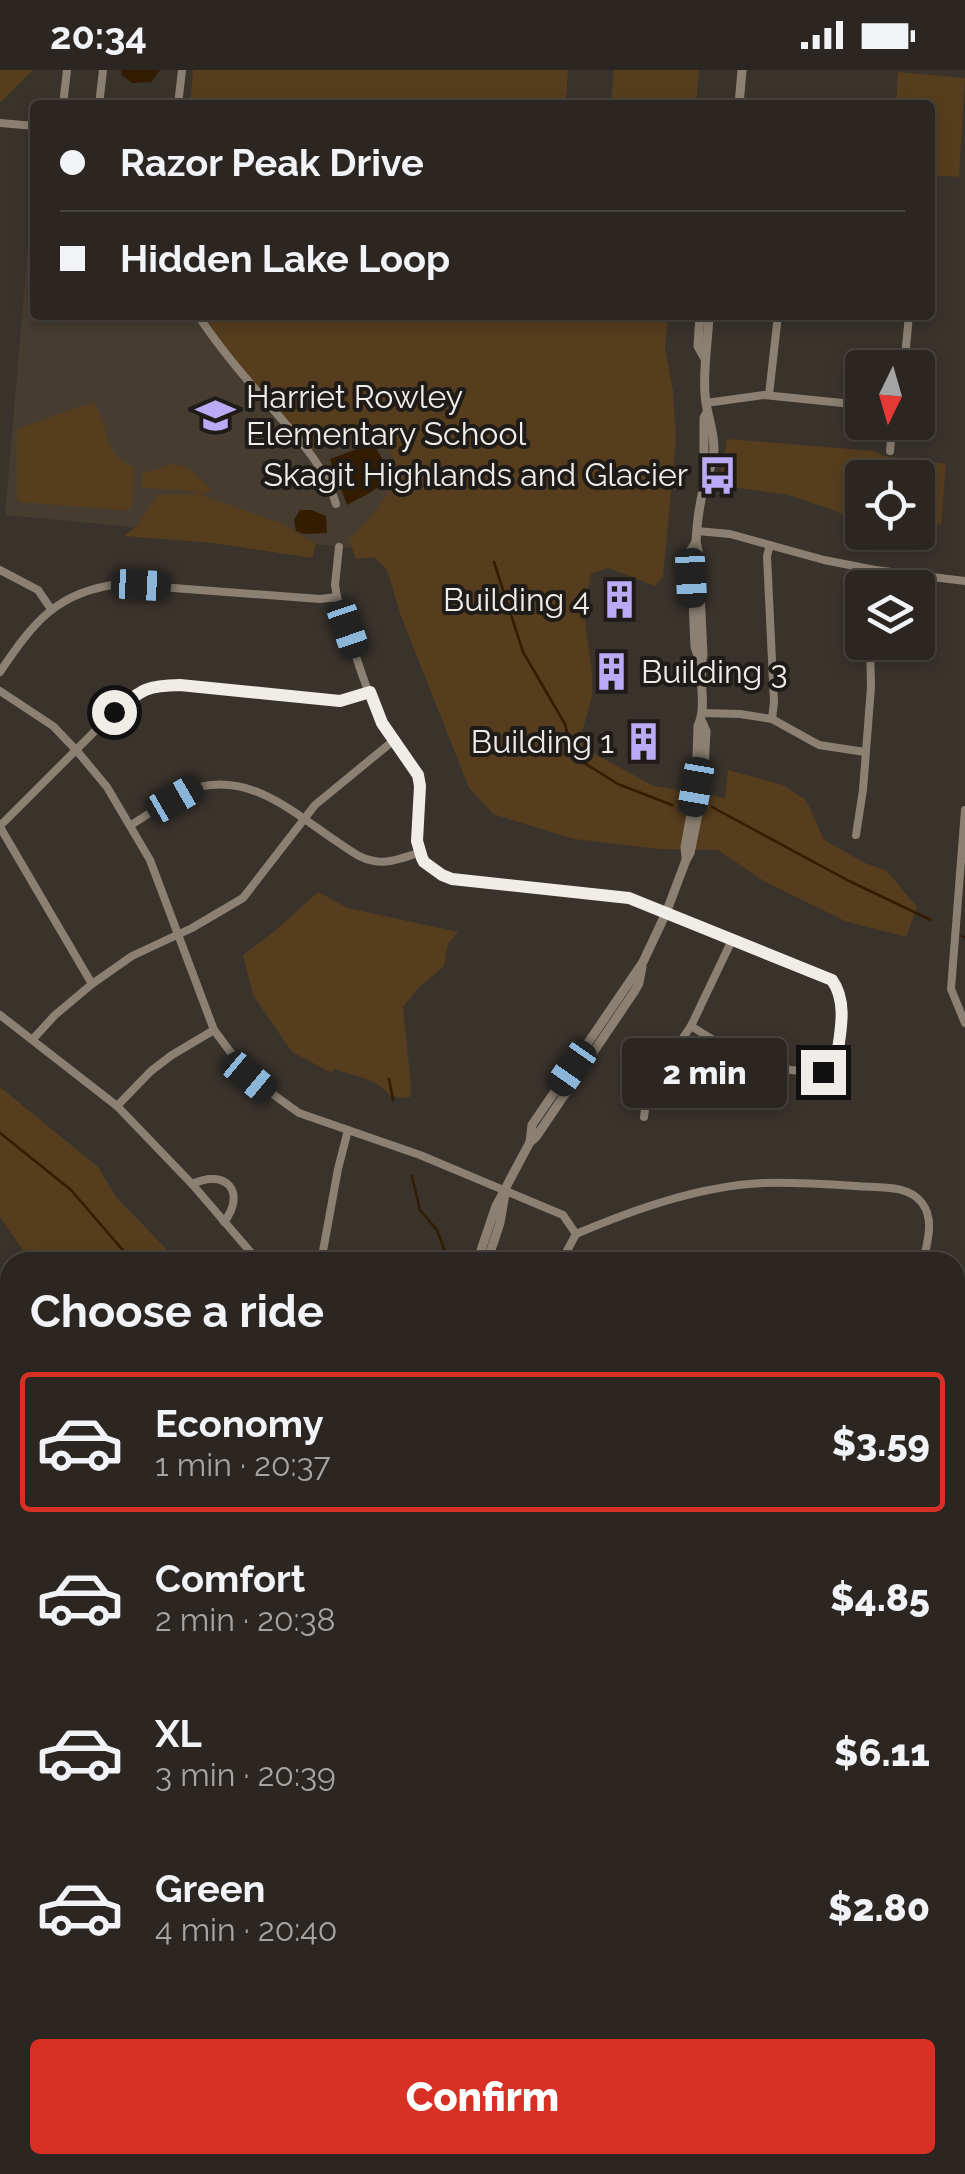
<!DOCTYPE html>
<meta charset="utf-8">
<style>
body{margin:0;font-family:Raleway,sans-serif;background:#37322e;color:#f1f3f6;height:100vh;display:flex;flex-direction:column;font-size:38px;white-space:nowrap}
*{box-sizing:border-box;margin:0}
p{font-size:32px;color:#a6a5a5}
.icon{flex:none;width:55px;height:55px;fill:none;stroke:currentColor;stroke-width:2;stroke-linecap:round;stroke-linejoin:round}
.map{position:relative;flex:1;overflow:hidden}
.sheet{position:absolute;left:0px;top:1182px;width:965px;height:922px;display:flex;flex-direction:column;background:#2b2621;border-radius:30px 30px 0 0;box-shadow:0 5px 15px #0003,0 0 0 2px #47433f}
.sheet>*{flex:none}
.banner{position:absolute;left:30px;top:30px;width:905px;height:220px;border-radius:10px;box-shadow:0 5px 15px #0003,0 0 0 2px #47433f;display:grid;align-content:center;height:220px;padding:0 30px;background:#2b2621}
.needle{width:65px;rotate:185deg}
.controls{position:absolute;left:845px;top:280px;display:grid;gap:20px}
.controls a{display:grid;place-items:center;width:90px;height:90px;border-radius:10px;background:#2b2621;box-shadow:0 5px 15px #0003,0 0 0 2px #47433f;font-size:50px}
.end{position:absolute;width:45px;height:45px;margin:-22px;border:12px solid #f0ece8;background:#111;box-shadow:0 0 0 5px #111}
.from{border-radius:50%}
.bubble{position:absolute;height:70px;border-radius:10px;background:#2b2621;box-shadow:0 5px 15px #0003,0 0 0 2px #47433f;font-size:32px;font-weight:800;line-height:70px;text-align:center}
.car{position:absolute;width:30px;height:60px;margin:-30px -15px;border-radius:12px;box-shadow:0 0 8px 2px #0007;background:linear-gradient(#222 24%,#8ab4d8 0 40%,#222 0 76%,#8ab4d8 0 86%,#222 0)}
.banner b{display:flex;align-items:center;gap:35px;height:95px;font-size:38px}
.banner b+b{border-top:2px solid #47433f}
.banner i{width:25px;height:25px;background:#f1f3f6}
ul{padding:0;list-style:none}
li{display:flex;align-items:center;gap:30px;height:140px;margin:0 20px 15px;padding:0 10px;border:5px solid transparent;border-radius:10px}
li div{flex:1}
li b{display:block;font-size:38px}
li em{font-style:normal;font-weight:800}
li.selected{border-color:#d93025}
li>.icon{width:90px;height:90px;stroke-width:1.5}
h2{padding:0 30px;font-size:45px;line-height:120px}
.action{display:flex;gap:20px;margin-top:auto;padding:20px 30px}
.action a{flex:1;height:115px;border-radius:10px;background:#d93025;color:#fff;font-size:40px;font-weight:800;line-height:115px;text-align:center}
.status{display:flex;justify-content:space-between;align-items:center;height:70px;padding:0 50px;background:#2b2621;direction:ltr}
.status svg{height:28px;fill:currentColor}
.map>svg:first-child{display:block}
.built{fill:#463c30}
.green{fill:#563d1e}
.water{fill:#331c00}
.lines{fill:none;stroke-linecap:round;stroke-linejoin:round}
.stream{stroke:#331c00;stroke-width:2.5}
.minor{stroke:#8c8072;stroke-width:8}
.tertiary{stroke:#8c8072;stroke-width:9}
.secondary{stroke:#beaa94;stroke-width:10}
.route{stroke:#f0ece8;stroke-width:12}
.labels{text-anchor:middle;stroke-width:8;stroke-linejoin:round;paint-order:stroke}
.poi-label{font-size:32px;fill:#f0ece8;stroke:#1e1b18;text-anchor:end}
</style>
<div class="status"><b>20:34</b><svg viewBox="0 0 49 12"><path d="M0 12V9h3v3zM5 12V6h3v6zM10 12V3h3v9zM15 12V0h3v12zM26 1h20v11H26zM47 4h2v5h-2z"/></svg></div>
<div class="map">
<svg width="965" height="2104" viewBox="0 0 965 2104">
<rect width="100%" height="100%" fill="#39332c"/>
<!-- built -->
<path class="built" d="M28 175H35V245H428L406 483 5 445Z"/>
<!-- green -->
<g class="green">
<path d="M0 0H33L0 33Z"/>
<path d="M193 0H568L566 35H190Z"/>
<path d="M614 0H699L696 35H611Z"/>
<path d="M898 2 965 8 959 107 930 105V35H896Z"/>
<path d="M204 245H668L665 279 673 321 676 369 663 507 655 516 608 498 591 504 584 541 592 604V627L582 662 593 683 654 716 725 728 728 700 783 715 806 730 824 770 865 793 887 801 917 837 906 867 845 851 764 811 718 780 658 779 574 769 493 744 469 718 401 546 387 500 374 487 356 489 349 470C368 451 392 424 398 398L379 361 311 380 220 271Z"/>
<path d="M93 332C111 356 100 384 134 397L132 436 128 440H122L19 432 17 428V359Z"/>
<path d="M727 369 875 381 884 386 946 394 941 455 918 453V408H862V447L847 445 789 425 719 415Z"/>
<path d="M174 394 190 399 212 420 201 425 283 454 316 474 312 488 213 473 124 466 136 457 158 425 200 424C183 417 162 421 142 417V402C153 403 163 396 174 394Z"/>
<path d="M318 822 348 838 458 862 448 874 444 896 418 918 403 937 411 1016 410 1027 401 1028 389 1025C378 1009 352 1005 334 999L332 1003 292 982 253 925 243 885 275 861Z"/>
<path d="M0 1017 98 1097 116 1127 179 1192H31L0 1147Z"/>
<path d="M0 1300 10 1306V1806L0 1775Z"/>
<path d="M965 1339V1493L955 1496V1340Z"/>
<path d="M965 1797V1876L955 1866V1800Z"/>
<path d="M147 2095H243V2104H156Z"/>
<path d="M302 2095H812L836 2104H401Z"/>
</g>
<!-- water -->
<g class="water">
<path d="M121 0H160L151 12 132 13 122 5Z"/>
<path d="M368 375 375 376C378 382 384 391 386 398 391 417 360 427 347 435L330 389Z"/>
<path d="M300 440H311L326 446 327 463 304 464 296 461 294 450Z"/>
<path d="M965 1249V1295L955 1300V1254Z"/>
</g>
<g class="lines">
<!-- stream -->
<g class="stream">
<path d="M494 492 523 582 565 654 573 686 618 714 672 735"/>
<path d="M712 737 849 811 931 850"/>
<path d="M962 866 965 868"/>
<path d="M389 1009 393 1030"/>
<path d="M0 1063 71 1120 133 1192"/>
<path d="M412 1106 420 1140 437 1160 444 1179 453 1189V1192"/>
<path d="M0 2091 10 2094"/>
<path d="M13 2095 42 2104"/>
</g>
<!-- minor -->
<g class="minor">
<path d="M63 35 67 0"/>
<path d="M99 35 103 0"/>
<path d="M178 35 182 0"/>
<path d="M0 53 35 56"/>
<path d="M198 245C219 278 245 308 271 337 296 366 325 395 336 434"/>
<path d="M904 298 909 245"/>
<path d="M769 325 778 245"/>
<path d="M706 333 764 325 862 335"/>
<path d="M890 381 893 352"/>
<path d="M697 461 730 464 824 490 875 500 965 511"/>
<path d="M770 475 767 486 774 632 772 649"/>
<path d="M339 477 335 515 337 527C351 568 362 612 381 651 391 671 413 689 419 710 425 735 410 762 421 787 426 798 440 805 452 809L629 828 809 900C816 903 826 906 832 911 850 926 839 973 836 994L833 1000C822 1003 812 1001 801 1001 758 998 727 979 691 956"/>
<path d="M0 500 38 520 51 539"/>
<path d="M872 518 875 500"/>
<path d="M0 602C33 553 57 521 120 514L320 529 337 527"/>
<path d="M0 621 53 656 77 681 107 717 150 790 214 960 249 1007 299 1043 420 1085 563 1145 576 1164"/>
<path d="M702 643 740 644 772 649 819 675 865 682"/>
<path d="M965 740 951 919 965 953"/>
<path d="M131 755C149 744 181 721 199 717 255 704 296 745 339 773 350 780 360 789 374 791 389 794 404 787 419 783"/>
<path d="M0 756 114 642 143 619 157 616 180 615 340 631 370 623"/>
<path d="M0 757 92 914"/>
<path d="M856 765 863 720 871 617 870 572"/>
<path d="M0 945 117 1036 192 1114 259 1192"/>
<path d="M33 969 55 945 92 914 132 886 192 858 243 828 315 735 393 671"/>
<path d="M117 1036 151 1001 172 985 214 960"/>
<path d="M644 1047 648 1019 691 956 732 870"/>
<path d="M192 1114C226 1098 247 1122 224 1152"/>
<path d="M321 1192 338 1099 348 1060"/>
<path d="M561 1192 576 1164C635 1139 700 1116 763 1113 794 1112 825 1114 856 1116 877 1118 908 1114 922 1133 935 1150 927 1173 923 1192"/>
<path d="M955 1203 965 1205"/>
<path d="M955 1704 965 1699"/>
</g>
<!-- tertiary -->
<g class="tertiary">
<path d="M739 35 742 0"/>
<path d="M700 245 698 276 704 287"/>
<path d="M704 413V348L707 342"/>
<path d="M701 594 695 577 691 480 696 472C697 454 699 435 704 417 708 404 713 393 714 379 714 359 706 343 705 324 703 297 708 272 709 245"/>
<path d="M686 787 685 777 696 717 698 656C708 635 697 608 703 585L698 480 696 472"/>
<path d="M530 1072 532 1055 643 892 666 843 686 790 690 783 703 720 706 661 702 652"/>
<path d="M477 1192 496 1136 530 1072 536 1067 634 922 639 913 642 897"/>
<path d="M487 1192 500 1153 505 1124"/>
<path d="M0 1246 10 1258"/>
</g>
<!-- secondary -->
<g class="secondary">
<path d="M0 1498 10 1509"/>
<path d="M874 2095 899 2104"/>
</g>
</g>
<g class="lines">
<!-- route -->
<path class="route" d="M114 642C142 620 143 616 180 615L340 631 370 622 382 653 418 705 420 716 417 771 422 788 424 792 442 805 452 809 629 828 832 910C849 934 839 966 836 994L833 1000 823 1002"/>
</g>
<!-- icons -->
<defs>
<symbol id="school-bare" viewBox="-9 -9 18 18"><path d="M0-5L7-2L0 1L-7-2ZM-4 1L0 2.5L4 1V4Q0 6-4 4Z" fill="#bbaaf6" stroke="#1e1b18" stroke-width="2.5" paint-order="stroke"/></symbol>
<symbol id="bus-bare" viewBox="-9 -9 18 18"><path d="M-5-6H5V4H4V6H2V4H-2V6H-4V4H-5ZM-3.5-4V0h7V-4ZM-3.5 1.2v1.5H-2V1.2ZM2 1.2v1.5H3.5V1.2Z" fill="#bbaaf6" stroke="#1e1b18" stroke-width="2.5" paint-order="stroke"/></symbol>
<symbol id="building-bare" viewBox="-9 -9 18 18"><path d="M-4-6H4V6H1V3H-1V6H-4ZM-2.5-4.3h1.7v1.8h-1.7ZM.8-4.3h1.7v1.8H.8ZM-2.5-1h1.7V.8h-1.7ZM.8-1h1.7V.8H.8Z" fill="#bbaaf6" stroke="#1e1b18" stroke-width="2.5" paint-order="stroke"/></symbol>
</defs>
<g fill-rule="evenodd">
<use href="#school-bare" x="188" y="318" width="55" height="55"/>
<use href="#bus-bare" x="690" y="378" width="55" height="55"/>
<use href="#building-bare" x="592" y="502" width="55" height="55"/>
<use href="#building-bare" x="584" y="574" width="55" height="55"/>
<use href="#building-bare" x="616" y="644" width="55" height="55"/>
</g>
<g class="labels">
<!-- poi labels -->
<g class="poi-label">
<text x="246" y="338" text-anchor="start">Harriet Rowley<tspan x="246" dy="37">Elementary School</tspan></text>
<text x="688" y="416">Skagit Highlands and Glacier</text>
<text x="590" y="541">Building 4</text>
<text x="641" y="613" text-anchor="start">Building 3</text>
<text x="614" y="683">Building 1</text>
</g>
</g>
</svg>
<div class="controls">
<a><svg class="needle" viewBox="-14 -14 28 28"><path d="M0-13l5 13h-10z" fill="#e53935"/><path d="M0 13l5-13h-10z" fill="#a6a5a5"/></svg></a>
<a><svg class="icon" aria-label="locate" viewBox="0 0 24 24"><circle cx="12" cy="12" r="6"/><path d="M12 2v4M12 18v4M2 12h4M18 12h4"/></svg></a>
<a><svg class="icon" aria-label="layers" viewBox="0 0 24 24"><path d="M12 4l9 5-9 5-9-5zM3 14l9 5 9-5"/></svg></a>
</div>
<i class="end from" style="left:114px;top:642px"></i>
<i class="end" style="left:823px;top:1002px"></i>
<div class="bubble" style="left:622px;top:968px;width:165px">2 min</div>
<i class="car" style="left:691px;top:508px;rotate:177deg"></i>
<i class="car" style="left:141px;top:515px;rotate:93deg"></i>
<i class="car" style="left:348px;top:559px;rotate:161deg"></i>
<i class="car" style="left:696px;top:717px;rotate:190deg"></i>
<i class="car" style="left:175px;top:729px;rotate:60deg"></i>
<i class="car" style="left:572px;top:998px;rotate:215deg"></i>
<i class="car" style="left:249px;top:1007px;rotate:130deg"></i>
<div class="banner">
<b><i class="from"></i>Razor Peak Drive</b>
<b><i></i>Hidden Lake Loop</b>
</div>
<section class="sheet">
<h2>Choose a ride</h2>
<ul>
<li class="selected"><svg class="icon" aria-label="car" viewBox="0 0 24 24"><path d="M5 17H2v-5l4-1 3-4h7l3 4 3 1v5h-3M9 17h6M6 11h13"/><circle cx="7" cy="17" r="2"/><circle cx="17" cy="17" r="2"/></svg><div><b>Economy</b><p>1 min · 20:37</p></div><em>$3.59</em></li>
<li><svg class="icon" aria-label="car" viewBox="0 0 24 24"><path d="M5 17H2v-5l4-1 3-4h7l3 4 3 1v5h-3M9 17h6M6 11h13"/><circle cx="7" cy="17" r="2"/><circle cx="17" cy="17" r="2"/></svg><div><b>Comfort</b><p>2 min · 20:38</p></div><em>$4.85</em></li>
<li><svg class="icon" aria-label="car" viewBox="0 0 24 24"><path d="M5 17H2v-5l4-1 3-4h7l3 4 3 1v5h-3M9 17h6M6 11h13"/><circle cx="7" cy="17" r="2"/><circle cx="17" cy="17" r="2"/></svg><div><b>XL</b><p>3 min · 20:39</p></div><em>$6.11</em></li>
<li><svg class="icon" aria-label="car" viewBox="0 0 24 24"><path d="M5 17H2v-5l4-1 3-4h7l3 4 3 1v5h-3M9 17h6M6 11h13"/><circle cx="7" cy="17" r="2"/><circle cx="17" cy="17" r="2"/></svg><div><b>Green</b><p>4 min · 20:40</p></div><em>$2.80</em></li>
</ul>
<div class="action"><a>Confirm</a></div>
</section>
</div>
